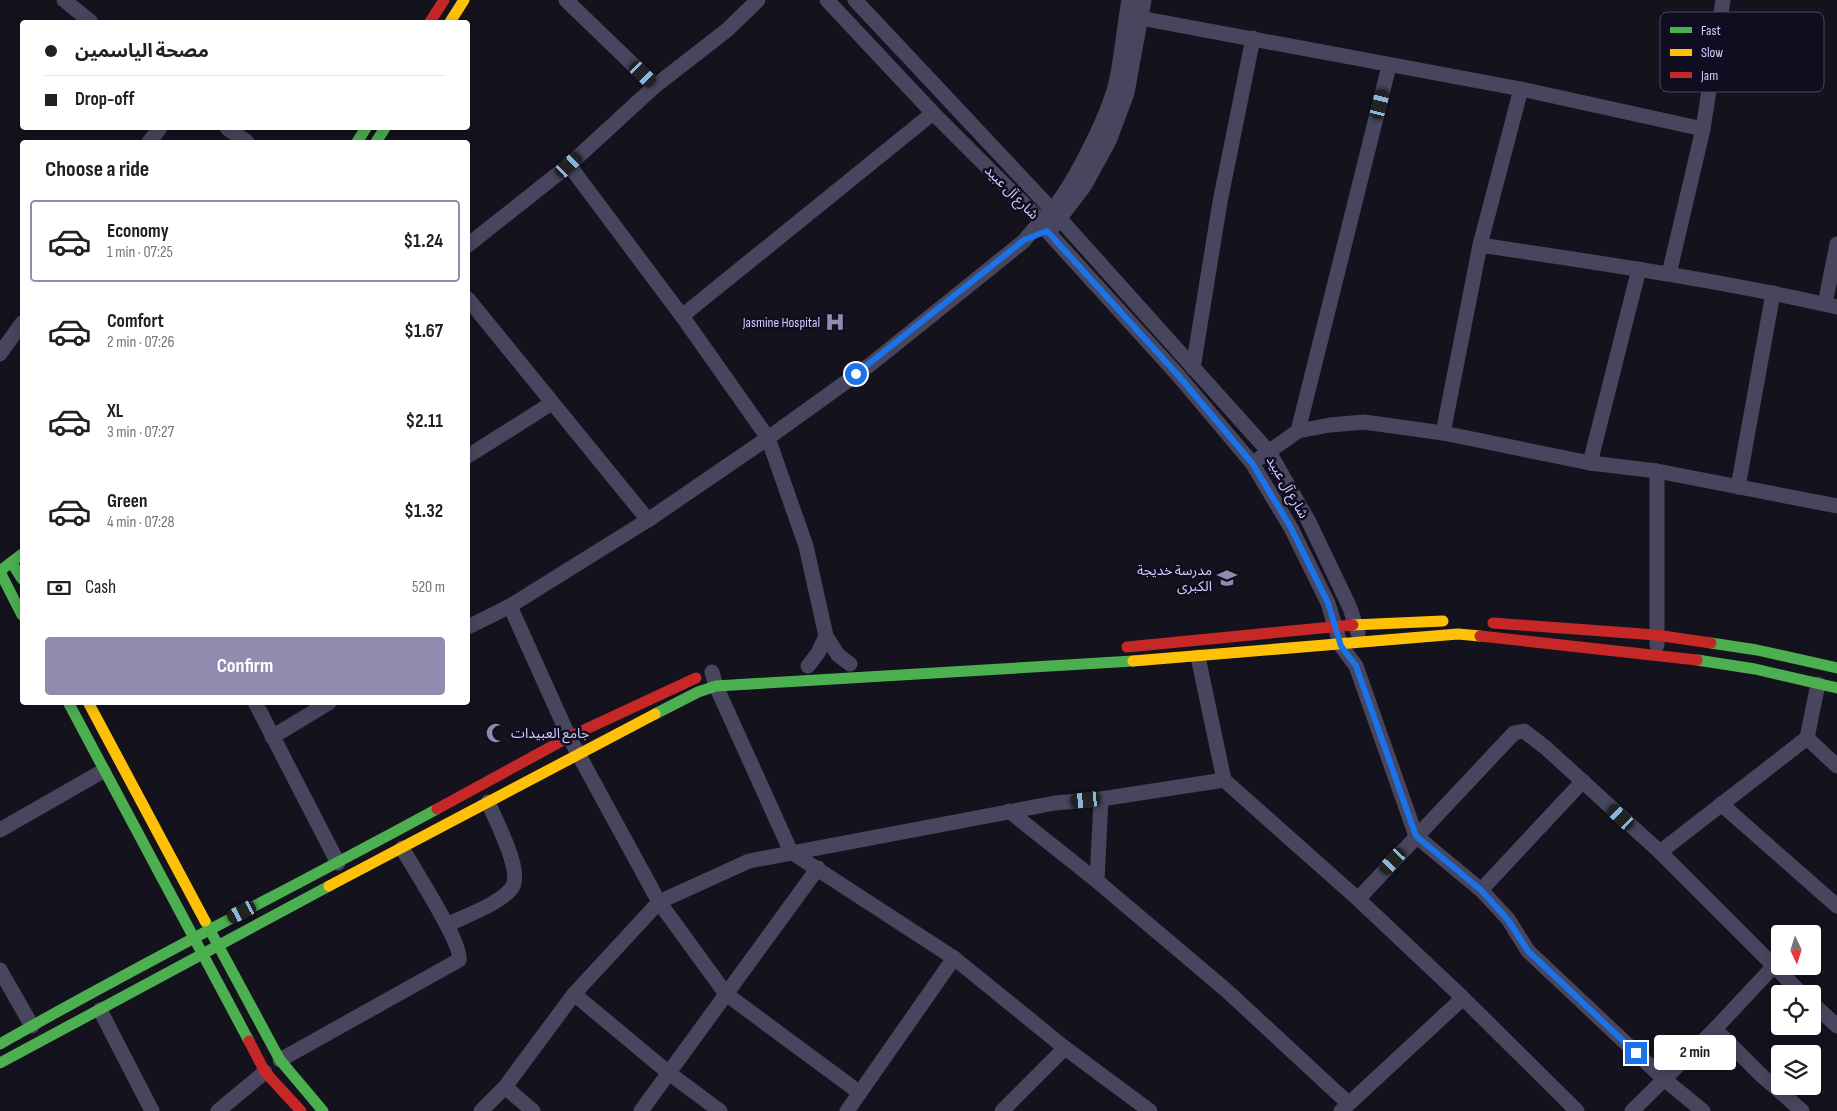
<!DOCTYPE html>
<meta charset="utf-8">
<style>
body{margin:0;font-family:"Sofia Sans Condensed","Noto Sans Arabic",sans-serif;background:#f2f2f2;color:#202124;height:100vh;display:flex;flex-direction:column;font-size:19px;white-space:nowrap}
*{box-sizing:border-box;margin:0}
p{font-size:16px;color:#757577}
.icon{flex:none;width:28px;height:28px;fill:none;stroke:currentColor;stroke-width:2;stroke-linecap:round;stroke-linejoin:round}
.map{position:relative;flex:1;overflow:hidden}
.panel{position:absolute;left:20px;top:140px;width:450px;height:565px;display:flex;flex-direction:column;background:#fff;border-radius:5px;box-shadow:0 2px 12px #0003}
.panel>*{flex:none}
.banner{position:absolute;left:20px;top:20px;width:450px;height:110px;border-radius:5px;box-shadow:0 2px 12px #0003;display:grid;align-content:center;height:110px;padding:0 25px;background:#fff}
.needle{width:32px;rotate:176deg}
.buttons{position:absolute;left:1771px;top:925px;display:grid;gap:10px}
.buttons a{display:grid;place-items:center;width:50px;height:50px;border-radius:5px;background:#fff;box-shadow:0 2px 12px #0003;font-size:25px}
.end{position:absolute;width:22px;height:22px;margin:-11px;border:6px solid #1a73e8;background:#fff;box-shadow:0 0 0 2px #fff}
.from{border-radius:50%}
.bubble{position:absolute;height:35px;border-radius:5px;background:#fff;box-shadow:0 2px 12px #0003;font-size:16px;font-weight:700;line-height:35px;text-align:center}
.car{position:absolute;width:15px;height:30px;margin:-15px -8px;border-radius:6px;box-shadow:0 0 4px 1px #0007;background:linear-gradient(#222 24%,#8ab4d8 0 40%,#222 0 76%,#8ab4d8 0 86%,#222 0)}
.banner b{display:flex;align-items:center;gap:18px;height:48px;font-size:19px}
.banner b+b{border-top:1px solid #e0e0e0}
.banner i{width:12px;height:12px;background:#202124}
ul{padding:0;list-style:none}
li{display:flex;align-items:center;gap:15px;height:82px;margin:0 10px 8px;padding:0 15px;border:2px solid transparent;border-radius:5px}
li div{flex:1}
li b{display:block;font-size:19px}
li em{font-style:normal;font-weight:700}
li.selected{border-color:#908cb0}
li>.icon{width:45px;height:45px;stroke-width:1.5}
h2{padding:0 25px;font-size:22px;line-height:60px}
.pay{display:flex;align-items:center;gap:12px;height:55px;padding:0 25px;font-size:19px}
.pay p{margin-inline-start:auto}
.primary-button{display:flex;gap:10px;margin-top:auto;padding:10px 25px}
.primary-button a{flex:1;height:58px;border-radius:5px;background:#908cb0;color:#fff;font-size:20px;font-weight:700;line-height:58px;text-align:center}
.map>svg:first-child{display:block}
.lines{fill:none;stroke-linecap:round;stroke-linejoin:round}
.street{stroke:#47465e;stroke-width:15}
.fast{stroke:#4caf50;stroke-width:11}
.slow{stroke:#ffc107;stroke-width:11}
.jam{stroke:#c62828;stroke-width:11}
.route{stroke:#1a73e8;stroke-width:6}
.labels{text-anchor:middle;stroke-width:5;stroke-linejoin:round;paint-order:stroke}
.street-label{font-size:14px;fill:#d2ceff;stroke:#100d21}
.poi-label{font-size:14px;fill:#d2ceff;stroke:#100d21;text-anchor:end}
.key{fill:#100d21;stroke:#4a4764;stroke-width:1}
.key-label{font-size:14px;fill:#d2ceff}
</style>
<div class="map">
<svg width="1837" height="1111" viewBox="0 0 1837 1111">
<rect width="100%" height="100%" fill="#14121d"/>
<g class="lines">
<!-- street -->
<g class="street">
<path d="M64 0 91 22"/>
<path d="M566 0 655 86"/>
<path d="M827 0 933 113 1040 220 1047 231 1177 374 1252 463 1291 528 1328 603 1341 646 1356 666 1416 836 1481 890 1508 919 1528 951 1664 1079 1703 1111"/>
<path d="M855 0 1052 210 1269 452 1309 522 1350 608 1358 633"/>
<path d="M1140 18 1521 89 1703 129"/>
<path d="M227 128 247 142"/>
<path d="M149 142 160 128"/>
<path d="M569 165 682 316 768 438 806 546 826 636 838 655 850 664"/>
<path d="M1054 226 1085 185 1109 141 1127 93 1144 0"/>
<path d="M468 245 569 165 655 86 727 30 758 0"/>
<path d="M1480 245C1599 263 1719 280 1837 307"/>
<path d="M1669 274 1703 129 1723 0"/>
<path d="M468 299 648 520"/>
<path d="M1825 304 1837 244"/>
<path d="M682 316 933 113"/>
<path d="M0 354 22 323"/>
<path d="M1193 368 1220 202 1253 38"/>
<path d="M1298 431 1389 66"/>
<path d="M1443 433 1480 245 1521 89"/>
<path d="M468 456 552 403"/>
<path d="M1260 458 1298 431 1330 425 1364 422 1443 433 1590 463 1657 471 1837 506"/>
<path d="M1590 463 1639 269"/>
<path d="M1738 487 1773 293"/>
<path d="M510 606 569 737 659 902 726 994 860 1093"/>
<path d="M468 627 510 606 648 520 768 438 871 364 1024 241C1033 229 1043 220 1052 210 1074 184 1108 116 1116 83 1122 56 1124 27 1129 0"/>
<path d="M1657 645V471"/>
<path d="M1198 657 1224 780 1358 899 1463 998 1577 1111"/>
<path d="M808 666 818 653 826 636"/>
<path d="M712 672 716 686 791 852 954 958 1065 1048 1150 1111"/>
<path d="M255 702 338 863"/>
<path d="M272 737 330 702"/>
<path d="M1807 738 1837 766"/>
<path d="M1721 804 1837 906"/>
<path d="M1009 811 1097 881 1226 990 1348 1103"/>
<path d="M0 830 103 771"/>
<path d="M1660 852 1807 738 1818 684"/>
<path d="M1097 881 1101 799"/>
<path d="M1481 890 1583 781"/>
<path d="M1358 899 1514 733 1524 731 1546 748 1660 852 1802 994"/>
<path d="M447 925C465 916 499 904 511 889 525 873 495 820 488 802"/>
<path d="M0 970 32 1026"/>
<path d="M574 994 670 1074 720 1111"/>
<path d="M1812 1003 1837 1026"/>
<path d="M100 1010 152 1111"/>
<path d="M1715 1029 1760 1074 1802 1111"/>
<path d="M280 1060 459 960C463 944 412 866 402 848"/>
<path d="M505 1087 533 1111"/>
<path d="M218 1111 265 1072"/>
<path d="M481 1111 505 1087 574 994 659 902 749 861 1055 803 1101 799 1224 780"/>
<path d="M641 1111 818 868"/>
<path d="M847 1111 954 958"/>
<path d="M1002 1111 1065 1048"/>
<path d="M1341 1111 1463 998"/>
<path d="M1632 1111 1715 1029 1773 967"/>
</g>
<!-- fast -->
<g class="fast">
<path d="M357 142 366 128"/>
<path d="M376 142 385 128"/>
<path d="M12 563 22 579"/>
<path d="M0 571 22 554"/>
<path d="M0 572 22 615"/>
<path d="M1711 643 1757 650 1837 668"/>
<path d="M1697 660 1755 669 1837 688"/>
<path d="M68 702 249 1041"/>
<path d="M655 714 698 692 716 686 1133 661"/>
<path d="M205 921 280 1060 323 1111"/>
<path d="M0 1044C143 962 292 888 437 809"/>
<path d="M0 1063 329 886"/>
</g>
<!-- slow -->
<g class="slow">
<path d="M450 22 464 0"/>
<path d="M1353 625 1443 621"/>
<path d="M1133 661 1458 634 1480 636"/>
<path d="M88 702 205 921"/>
<path d="M329 886 655 714"/>
</g>
<!-- jam -->
<g class="jam">
<path d="M430 22 444 0"/>
<path d="M1493 623 1656 635 1711 643"/>
<path d="M1480 636 1697 660"/>
<path d="M1127 647 1353 625"/>
<path d="M437 809 569 737 696 678"/>
<path d="M249 1041 265 1072 301 1111"/>
</g>
</g>
<g class="lines">
<!-- route -->
<path class="route" d="M856 374 1024 240 1047 231 1177 374 1252 463 1291 528 1328 603 1341 646 1356 666 1416 836 1481 890 1508 920 1528 951 1636 1053"/>
</g>
<!-- icons -->
<defs>
<symbol id="hospital-bare" viewBox="-9 -9 18 18"><path d="M-5-5h3v3.5h4V-5h3V5h-3V1.5h-4V5h-3Z" fill="#908cb0" stroke="#100d21" stroke-width="2.5" paint-order="stroke"/></symbol>
<symbol id="school-bare" viewBox="-9 -9 18 18"><path d="M0-5L7-2L0 1L-7-2ZM-4 1L0 2.5L4 1V4Q0 6-4 4Z" fill="#908cb0" stroke="#100d21" stroke-width="2.5" paint-order="stroke"/></symbol>
<symbol id="mosque-bare" viewBox="-9 -9 18 18"><path d="M3.5-4.9A6 6 0 1 0 3.5 4.9A5 5 0 1 1 3.5-4.9Z" fill="#908cb0" stroke="#100d21" stroke-width="2.5" paint-order="stroke"/></symbol>
</defs>
<g fill-rule="evenodd">
<use href="#hospital-bare" x="821" y="308" width="28" height="28"/>
<use href="#school-bare" x="1213" y="564" width="28" height="28"/>
<use href="#mosque-bare" x="482" y="719" width="28" height="28"/>
</g>
<g class="labels">
<!-- street labels -->
<g class="street-label">
<text transform="translate(1012 192) rotate(45)" y="5">شارع آل عبيد</text>
<text transform="translate(1288 487) rotate(60)" y="5">شارع آل عبيد</text>
</g>
<!-- poi labels -->
<g class="poi-label">
<text x="820" y="327">Jasmine Hospital</text>
<text x="1212" y="575">مدرسة خديجة<tspan x="1212" dy="16">الكبرى</tspan></text>
<text x="511" y="738" text-anchor="start">جامع العبيدات</text>
</g>
</g>
<!-- legend -->
<rect x="1660" y="12" width="164" height="80" rx="8" class="key"/>
<rect x="1670" y="27" width="22" height="6" fill="#4caf50"/>
<rect x="1670" y="49" width="22" height="7" fill="#ffc107"/>
<rect x="1670" y="72" width="22" height="6" fill="#c62828"/>
<g class="key-label">
<text x="1701" y="35">Fast</text>
<text x="1701" y="57">Slow</text>
<text x="1701" y="80">Jam</text>
</g>
</svg>
<div class="buttons">
<a><svg class="needle" viewBox="-14 -14 28 28"><path d="M0-13l5 13h-10z" fill="#e53935"/><path d="M0 13l5-13h-10z" fill="#757577"/></svg></a>
<a><svg class="icon" aria-label="locate" viewBox="0 0 24 24"><circle cx="12" cy="12" r="6"/><path d="M12 2v4M12 18v4M2 12h4M18 12h4"/></svg></a>
<a><svg class="icon" aria-label="layers" viewBox="0 0 24 24"><path d="M12 4l9 5-9 5-9-5zM3 14l9 5 9-5"/></svg></a>
</div>
<i class="end from" style="left:856px;top:374px"></i>
<i class="end" style="left:1636px;top:1053px"></i>
<div class="bubble" style="left:1654px;top:1035px;width:82px">2 min</div>
<i class="car" style="left:643px;top:74px;rotate:134deg"></i>
<i class="car" style="left:1380px;top:104px;rotate:14deg"></i>
<i class="car" style="left:569px;top:165px;rotate:47deg"></i>
<i class="car" style="left:1086px;top:800px;rotate:264deg"></i>
<i class="car" style="left:1621px;top:817px;rotate:313deg"></i>
<i class="car" style="left:1393px;top:861px;rotate:223deg"></i>
<i class="car" style="left:242px;top:912px;rotate:243deg"></i>
<div class="banner">
<b><i class="from"></i>مصحة الياسمين</b>
<b><i></i>Drop-off</b>
</div>
<section class="panel">
<h2>Choose a ride</h2>
<ul>
<li class="selected"><svg class="icon" aria-label="car" viewBox="0 0 24 24"><path d="M5 17H2v-5l4-1 3-4h7l3 4 3 1v5h-3M9 17h6M6 11h13"/><circle cx="7" cy="17" r="2"/><circle cx="17" cy="17" r="2"/></svg><div><b>Economy</b><p>1 min · 07:25</p></div><em>$1.24</em></li>
<li><svg class="icon" aria-label="car" viewBox="0 0 24 24"><path d="M5 17H2v-5l4-1 3-4h7l3 4 3 1v5h-3M9 17h6M6 11h13"/><circle cx="7" cy="17" r="2"/><circle cx="17" cy="17" r="2"/></svg><div><b>Comfort</b><p>2 min · 07:26</p></div><em>$1.67</em></li>
<li><svg class="icon" aria-label="car" viewBox="0 0 24 24"><path d="M5 17H2v-5l4-1 3-4h7l3 4 3 1v5h-3M9 17h6M6 11h13"/><circle cx="7" cy="17" r="2"/><circle cx="17" cy="17" r="2"/></svg><div><b>XL</b><p>3 min · 07:27</p></div><em>$2.11</em></li>
<li><svg class="icon" aria-label="car" viewBox="0 0 24 24"><path d="M5 17H2v-5l4-1 3-4h7l3 4 3 1v5h-3M9 17h6M6 11h13"/><circle cx="7" cy="17" r="2"/><circle cx="17" cy="17" r="2"/></svg><div><b>Green</b><p>4 min · 07:28</p></div><em>$1.32</em></li>
</ul>
<div class="pay"><svg class="icon" aria-label="cash" viewBox="0 0 24 24"><path d="M3 7h18v10H3z"/><circle cx="12" cy="12" r="2"/></svg>Cash<p>520 m</p></div>
<div class="primary-button"><a>Confirm</a></div>
</section>
</div>
